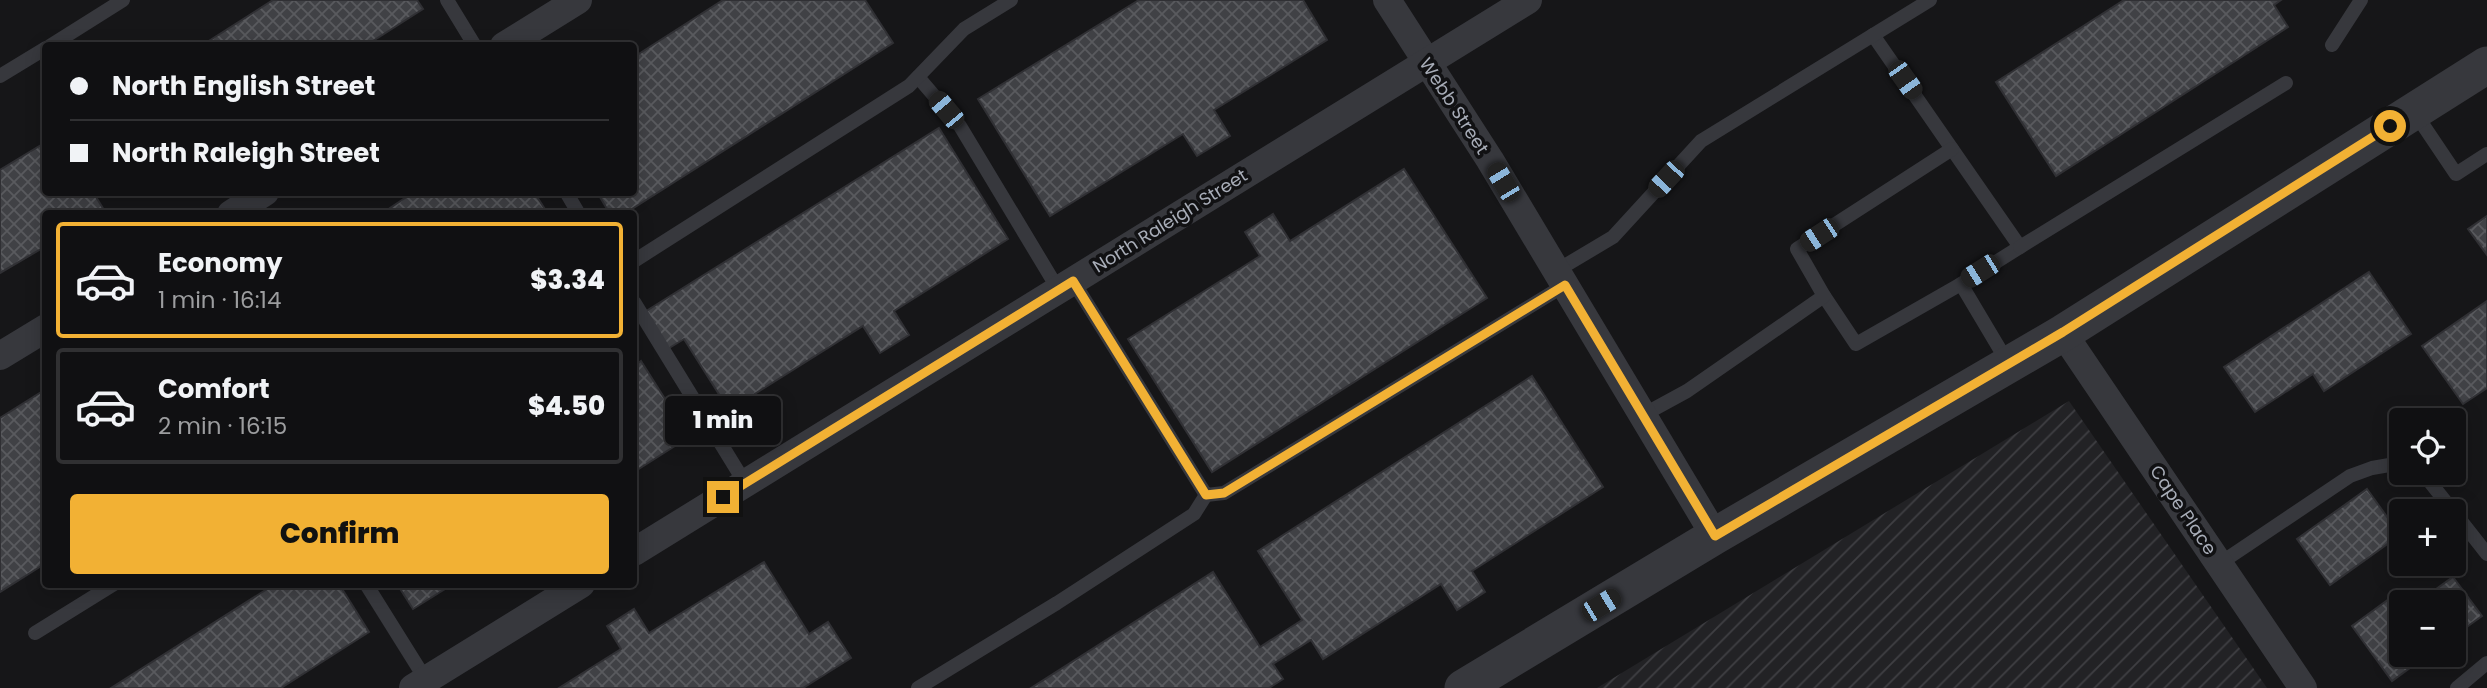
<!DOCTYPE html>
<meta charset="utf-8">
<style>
body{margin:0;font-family:Poppins,sans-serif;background:#19191b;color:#f1f3f6;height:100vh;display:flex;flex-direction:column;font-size:26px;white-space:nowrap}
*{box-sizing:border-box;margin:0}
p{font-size:23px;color:#9c9d9f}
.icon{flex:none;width:38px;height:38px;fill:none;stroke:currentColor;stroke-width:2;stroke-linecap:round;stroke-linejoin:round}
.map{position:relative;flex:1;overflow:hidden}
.details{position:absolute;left:42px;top:210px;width:595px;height:378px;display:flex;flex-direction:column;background:#101012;border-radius:7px;box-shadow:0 4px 18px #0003,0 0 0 2px #303032}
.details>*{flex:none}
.hud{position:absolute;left:42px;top:42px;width:595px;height:154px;border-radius:7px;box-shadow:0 4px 18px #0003,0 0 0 2px #303032;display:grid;align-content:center;height:154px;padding:0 28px;background:#101012}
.buttons{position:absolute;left:2389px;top:408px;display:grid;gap:14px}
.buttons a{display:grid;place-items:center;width:77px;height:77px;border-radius:7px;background:#101012;box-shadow:0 4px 18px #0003,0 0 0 2px #303032;font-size:35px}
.end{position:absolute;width:32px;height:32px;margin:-16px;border:9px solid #f2b134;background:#111;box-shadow:0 0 0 4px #111}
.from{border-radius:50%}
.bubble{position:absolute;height:49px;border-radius:7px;background:#101012;box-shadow:0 4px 18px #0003,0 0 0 2px #303032;font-size:23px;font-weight:800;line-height:49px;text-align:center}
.car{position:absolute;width:21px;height:42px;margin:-21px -10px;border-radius:9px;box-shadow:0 0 5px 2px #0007;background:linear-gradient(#222 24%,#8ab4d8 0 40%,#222 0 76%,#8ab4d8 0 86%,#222 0)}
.hud b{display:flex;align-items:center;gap:24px;height:66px;font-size:26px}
.hud b+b{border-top:2px solid #303032}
.hud i{width:18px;height:18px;background:#f1f3f6}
ul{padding:12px 0 0;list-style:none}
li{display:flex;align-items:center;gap:21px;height:116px;margin:0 14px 10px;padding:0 14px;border:4px solid #303032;border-radius:7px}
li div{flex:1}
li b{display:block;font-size:26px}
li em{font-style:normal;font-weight:800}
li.selected{border-color:#f2b134}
li>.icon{width:63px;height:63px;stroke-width:1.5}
.cta{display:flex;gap:14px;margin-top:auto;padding:14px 28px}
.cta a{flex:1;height:80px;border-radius:7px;background:#f2b134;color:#111;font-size:28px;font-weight:800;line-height:80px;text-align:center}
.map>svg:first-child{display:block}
.industrial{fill:url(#industrial-furrows)}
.building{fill:url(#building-cross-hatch);stroke:#303034;stroke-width:2}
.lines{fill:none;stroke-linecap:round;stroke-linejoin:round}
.service{stroke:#37383d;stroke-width:14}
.minor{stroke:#37383d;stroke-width:28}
.tertiary{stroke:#37383d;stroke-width:37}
.route{stroke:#f2b134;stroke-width:9}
.labels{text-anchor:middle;stroke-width:7;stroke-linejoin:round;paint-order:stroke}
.street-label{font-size:18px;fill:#a8adb8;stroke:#111113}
</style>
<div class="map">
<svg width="2487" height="688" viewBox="0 0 2487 688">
<defs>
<pattern id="industrial-furrows" width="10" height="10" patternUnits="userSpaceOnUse" patternTransform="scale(1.75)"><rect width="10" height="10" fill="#222225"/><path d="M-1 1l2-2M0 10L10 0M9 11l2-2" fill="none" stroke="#3f3f43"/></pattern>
<pattern id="building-cross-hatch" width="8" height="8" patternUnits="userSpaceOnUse" patternTransform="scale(1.75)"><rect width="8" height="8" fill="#404145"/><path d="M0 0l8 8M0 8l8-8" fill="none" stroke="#595a5e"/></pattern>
</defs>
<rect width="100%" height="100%" fill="#161618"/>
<!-- industrial -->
<path class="industrial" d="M2069 401 2267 688H1597Z"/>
<!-- building -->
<g class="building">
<path d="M273 0H417L423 9 365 46H201Z"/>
<path d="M723 0H865L893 43 624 214H610L597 192H634V57Z"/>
<path d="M1139 0H1303L1327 40 1214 110 1230 136 1197 156 1183 134 1050 216 978 99Z"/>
<path d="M2124 0H2281L2274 5 2288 27 2056 176 1996 82Z"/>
<path d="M939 128 1008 239 894 311 909 335 880 353 863 326 729 410 684 339 666 350 643 313Z"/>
<path d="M46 142V192H93L104 210 98 214H46V246L0 273V170Z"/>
<path d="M1404 169 1487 298 1212 472 1128 339 1260 256 1245 232 1273 214 1290 241Z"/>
<path d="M414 192H534L548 214H381Z"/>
<path d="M2487 216V255L2468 229Z"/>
<path d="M2369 272 2411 334 2324 391 2313 374 2255 412 2224 367Z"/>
<path d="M2487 301V388L2463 404 2422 346Z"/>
<path d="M641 361 689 437 634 472V366Z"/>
<path d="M1532 376 1603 487 1472 571 1485 592 1457 610 1441 584 1323 659 1311 640 1273 664 1283 679 1269 688H1031L1213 572 1260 647 1302 620 1258 551Z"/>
<path d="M46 389V563L0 592V418Z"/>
<path d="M2367 489 2400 535 2330 585 2297 539Z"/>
<path d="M764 562 809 634 828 622 851 658 803 688H559L621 649 607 626 634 609 649 633Z"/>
<path d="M2453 577 2482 616 2454 636V602H2418Z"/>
<path d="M275 584H339L369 632 281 688H111Z"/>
<path d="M397 584H453L413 609Z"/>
<path d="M2396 594 2402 602 2401 654H2429L2392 681 2352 626Z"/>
</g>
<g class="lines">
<!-- service -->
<g class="service">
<path d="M447 0 475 46"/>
<path d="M1873 35 2020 247 1961 284 2008 363"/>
<path d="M2332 45 2361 0"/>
<path d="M50 46 123 0"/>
<path d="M0 76 46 48"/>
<path d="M918 77 960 126 1058 289"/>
<path d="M2415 113 2456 174 2487 154"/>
<path d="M566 192 579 214"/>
<path d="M2020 247 2286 83"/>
<path d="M634 261 909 86 964 29 1011 0"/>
<path d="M1556 271 1613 237 1701 141 1930 0"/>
<path d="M1073 281 1206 495 1224 493 1565 285"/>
<path d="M1824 296 1856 344 1961 284"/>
<path d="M634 302 745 483"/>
<path d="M1643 415 1687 391 1824 296 1797 249 1952 149"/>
<path d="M2422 472 2453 511"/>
<path d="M2454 512 2487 554"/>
<path d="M2219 564 2350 476 2372 468 2401 463"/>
<path d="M366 584 426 680"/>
<path d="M35 633 114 584"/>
<path d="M918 688 1057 603 1194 514 1206 495"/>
<path d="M2457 688 2487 663"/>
</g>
<!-- minor -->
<g class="minor">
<path d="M1387 0 1490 160 1715 536"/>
<path d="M504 46 578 0"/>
<path d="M231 214 265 192"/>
<path d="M2063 333 2303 688"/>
<path d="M0 356 46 328"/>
<path d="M634 552 1528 0"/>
<path d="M413 688 581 584"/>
</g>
<!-- tertiary -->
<path class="tertiary" d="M1463 688 1715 536 2063 333 2487 65"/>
</g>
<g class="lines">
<!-- route -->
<path class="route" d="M723 497 1073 281 1206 495 1224 493 1565 285 1715 536 2063 332 2390 126"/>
</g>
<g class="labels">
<!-- street labels -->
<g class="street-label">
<text transform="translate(1454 106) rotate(57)" y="6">Webb Street</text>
<text transform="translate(1170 221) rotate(-32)" y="6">North Raleigh Street</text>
<text transform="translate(2183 510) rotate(56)" y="6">Cape Place</text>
</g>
</g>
</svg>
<div class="buttons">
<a><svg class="icon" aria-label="locate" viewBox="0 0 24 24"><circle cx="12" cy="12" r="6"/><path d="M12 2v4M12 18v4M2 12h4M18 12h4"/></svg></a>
<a>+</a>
<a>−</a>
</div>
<i class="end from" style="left:2390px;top:126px"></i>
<i class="end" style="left:723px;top:497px"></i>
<div class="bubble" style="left:665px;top:396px;width:116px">1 min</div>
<i class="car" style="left:1905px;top:80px;rotate:145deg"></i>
<i class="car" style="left:946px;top:110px;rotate:320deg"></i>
<i class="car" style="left:1666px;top:179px;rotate:223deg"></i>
<i class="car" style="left:1503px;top:182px;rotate:329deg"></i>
<i class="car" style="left:1819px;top:235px;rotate:237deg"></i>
<i class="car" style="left:1980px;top:271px;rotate:238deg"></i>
<i class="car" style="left:1601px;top:605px;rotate:59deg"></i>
<div class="hud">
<b><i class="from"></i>North English Street</b>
<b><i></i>North Raleigh Street</b>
</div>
<section class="details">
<ul>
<li class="selected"><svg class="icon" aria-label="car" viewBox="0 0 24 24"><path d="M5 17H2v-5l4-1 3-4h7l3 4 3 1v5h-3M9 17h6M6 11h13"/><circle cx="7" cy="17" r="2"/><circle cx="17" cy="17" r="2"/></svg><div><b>Economy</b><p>1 min · 16:14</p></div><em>$3.34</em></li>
<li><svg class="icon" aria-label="car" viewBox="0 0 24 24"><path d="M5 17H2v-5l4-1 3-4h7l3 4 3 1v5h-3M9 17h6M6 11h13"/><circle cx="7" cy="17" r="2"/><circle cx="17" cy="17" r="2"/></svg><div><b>Comfort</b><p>2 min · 16:15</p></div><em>$4.50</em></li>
</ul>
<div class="cta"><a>Confirm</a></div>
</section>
</div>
